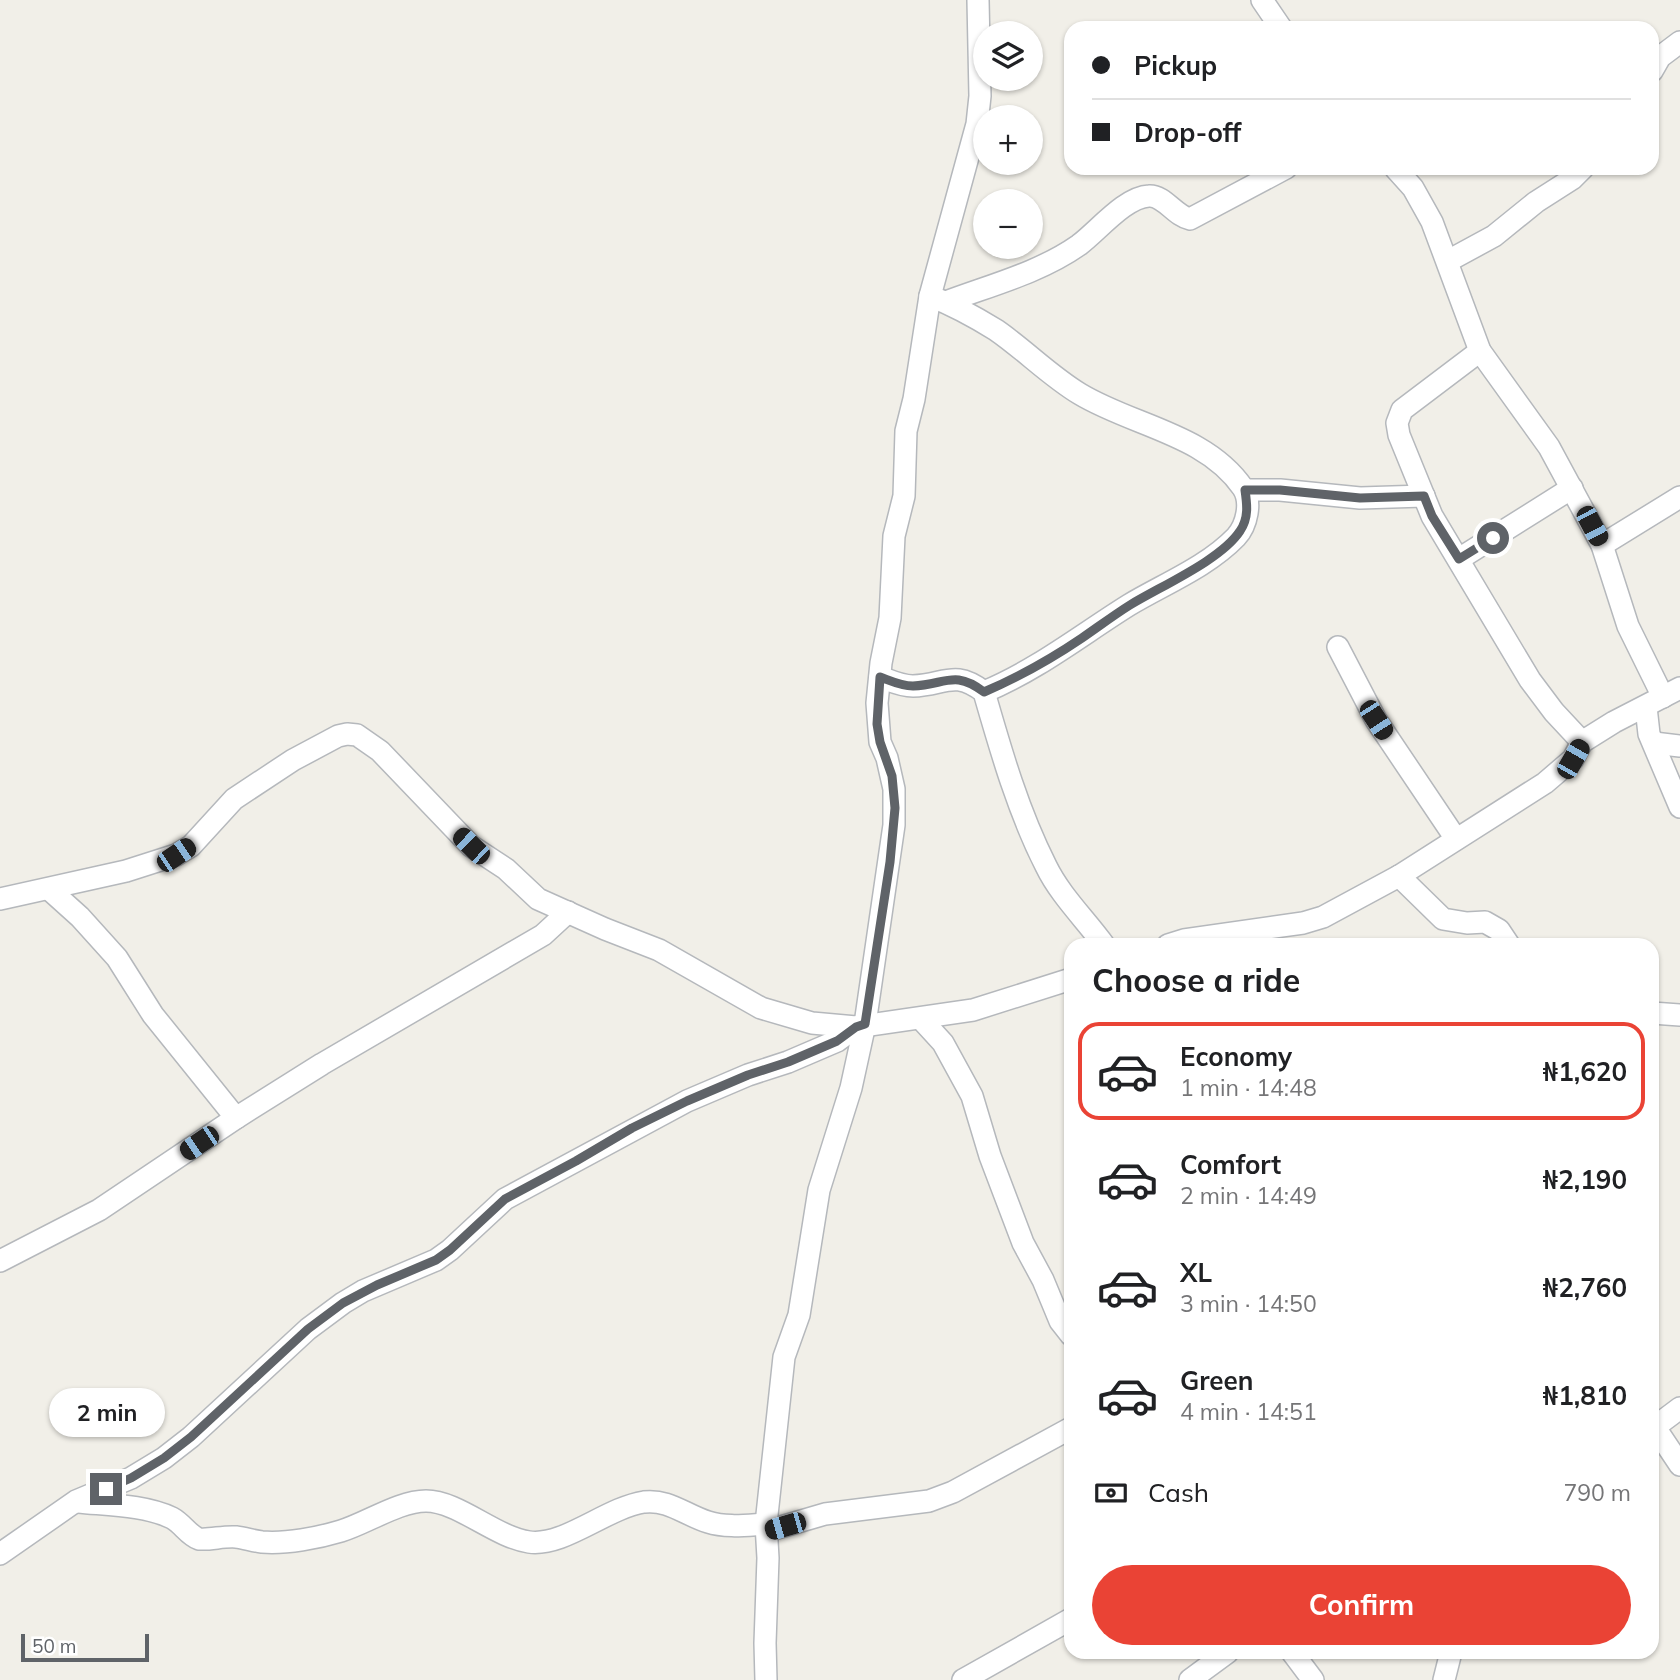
<!DOCTYPE html>
<meta charset="utf-8">
<style>
body{margin:0;font-family:Mulish,sans-serif;background:#f6f6f6;color:#202124;height:100vh;display:flex;flex-direction:column;font-size:26px;white-space:nowrap}
*{box-sizing:border-box;margin:0}
p{font-size:23px;color:#757577}
.icon{flex:none;width:38px;height:38px;fill:none;stroke:currentColor;stroke-width:2;stroke-linecap:round;stroke-linejoin:round}
.map{position:relative;flex:1;overflow:hidden}
.drawer{position:absolute;left:1064px;top:938px;width:595px;height:721px;display:flex;flex-direction:column;background:#fff;border-radius:21px;box-shadow:0 2px 5px #0004}
.drawer>*{flex:none}
.hud{position:absolute;left:1064px;top:21px;width:595px;height:154px;border-radius:21px;box-shadow:0 2px 5px #0004;display:grid;align-content:center;height:154px;padding:0 28px;background:#fff}
.controls{position:absolute;left:973px;top:21px;display:grid;gap:14px}
.controls a{display:grid;place-items:center;width:70px;height:70px;border-radius:50%;background:#fff;box-shadow:0 2px 5px #0004;font-size:35px}
.scale{position:absolute;left:21px;bottom:18px;width:128px;box-sizing:border-box;padding-left:7px;border:4px solid #5f6368;border-top:0;font-size:19px;line-height:24px;white-space:nowrap;color:#5f6368;-webkit-text-stroke:5px #fff;paint-order:stroke}
.end{position:absolute;width:32px;height:32px;margin:-16px;border:9px solid #5f6368;background:#fff;box-shadow:0 0 0 4px #fff}
.from{border-radius:50%}
.bubble{position:absolute;height:49px;border-radius:24px;background:#fff;box-shadow:0 2px 5px #0004;font-size:23px;font-weight:700;line-height:49px;text-align:center}
.car{position:absolute;width:21px;height:42px;margin:-21px -10px;border-radius:9px;box-shadow:0 0 5px 2px #0007;background:linear-gradient(#222 24%,#8ab4d8 0 40%,#222 0 76%,#8ab4d8 0 86%,#222 0)}
.hud b{display:flex;align-items:center;gap:24px;height:66px;font-size:26px}
.hud b+b{border-top:2px solid #e0e0e0}
.hud i{width:18px;height:18px;background:#202124}
ul{padding:0;list-style:none}
li{display:flex;align-items:center;gap:21px;height:98px;margin:0 14px 10px;padding:0 14px;border:4px solid transparent;border-radius:21px}
li div{flex:1}
li b{display:block;font-size:26px}
li em{font-style:normal;font-weight:700}
li.current{border-color:#ea4335}
li>.icon{width:63px;height:63px;stroke-width:1.5}
h2{padding:0 28px;font-size:32px;line-height:84px}
.pay{display:flex;align-items:center;gap:18px;height:77px;padding:0 28px;font-size:26px}
.pay p{margin-inline-start:auto}
.cta{display:flex;gap:14px;margin-top:auto;padding:14px 28px}
.cta a{flex:1;height:80px;border-radius:42px;background:#ea4335;color:#fff;font-size:28px;font-weight:700;line-height:80px;text-align:center}
.map>svg:first-child{display:block}
.lines{fill:none;stroke-linecap:round;stroke-linejoin:round}
.minor-casing{stroke:#b5b8bc;stroke-width:24}
.minor{stroke:#fff;stroke-width:21}
.route{stroke:#5f6368;stroke-width:9}
</style>
<div class="map">
<svg width="1680" height="1680" viewBox="0 0 1680 1680">
<rect width="100%" height="100%" fill="#f1efe8"/>
<g class="lines">
<defs>
<g id="minor">
<path d="M1262 0 1281 28"/>
<path d="M1652 71 1660 57 1680 42"/>
<path d="M1395 168 1413 188 1432 222 1480 351 1549 447 1602 545 1628 626 1663 697"/>
<path d="M1448 261 1494 236 1536 202 1572 179 1583 168"/>
<path d="M930 296C953 305 975 317 996 330 1025 350 1050 376 1080 394 1133 426 1206 434 1243 488 1252 502 1247 525 1236 537 1207 567 1164 584 1129 605 1081 635 1037 670 984 692"/>
<path d="M946 302C991 285 1039 273 1079 245 1098 231 1125 197 1149 196 1164 195 1175 216 1190 219L1286 168"/>
<path d="M1480 351 1402 410 1397 423 1399 435 1432 516 1530 680 1554 712 1582 742"/>
<path d="M1245 490H1280L1360 498 1424 496"/>
<path d="M1602 545 1680 497"/>
<path d="M1459 559 1572 488"/>
<path d="M1338 647 1376 720 1456 839"/>
<path d="M880 677C891 681 901 686 913 686 945 685 954 669 984 692 1001 751 1018 811 1046 866 1060 895 1085 919 1104 945"/>
<path d="M1646 707 1649 734 1680 807"/>
<path d="M1654 743 1680 746"/>
<path d="M1399 876 1443 919 1467 923 1485 922 1499 930 1509 945"/>
<path d="M50 890 80 917 117 958 153 1015 236 1118"/>
<path d="M0 899 126 871 176 855 191 846 234 799 293 760 338 736 347 734 357 735 380 751 471 846 506 869 538 899 605 929 659 950 761 1008 812 1023 856 1027 973 1010 1071 979"/>
<path d="M1168 945 1184 940 1303 923 1323 917 1399 876 1545 783 1573 759 1582 742 1614 722 1680 688"/>
<path d="M1652 1013 1680 1015"/>
<path d="M921 1019 943 1043 972 1096 990 1156 1023 1243 1043 1280 1060 1321 1071 1335"/>
<path d="M0 1261 99 1210 236 1118 322 1064 543 935 568 912"/>
<path d="M1652 1423 1680 1465"/>
<path d="M1652 1429 1680 1408"/>
<path d="M78 1502C108 1505 145 1505 172 1518 183 1524 188 1535 199 1539 211 1540 223 1536 236 1537 245 1538 253 1541 262 1542 286 1544 318 1538 341 1531 367 1523 399 1501 426 1501 458 1501 495 1537 529 1542 564 1547 606 1508 644 1502 669 1499 685 1515 708 1522 727 1528 747 1525 766 1524"/>
<path d="M767 1531 825 1514 929 1501 953 1492 1071 1428"/>
<path d="M0 1554 76 1501 131 1478 164 1458 191 1437 308 1329 343 1303 363 1291 436 1260 450 1250 505 1199 687 1101 748 1075 788 1062 837 1041 856 1027"/>
<path d="M1292 1652 1313 1680"/>
<path d="M766 1680 765 1643 768 1558 766 1524 784 1357 799 1315 819 1190 851 1088 865 1024 894 825V789L887 758 880 742 877 703 881 663 890 618 894 536 904 496 906 431 914 399 930 296 977 124 980 96 978 0"/>
<path d="M963 1680 1071 1619"/>
<path d="M1190 1680 1228 1652"/>
<path d="M1444 1680 1451 1652"/>
</g>
</defs>
<!-- minor casing -->
<use href="#minor" class="minor-casing"/>
<!-- minor -->
<use href="#minor" class="minor"/>
</g>
<g class="lines">
<!-- route -->
<path class="route" d="M106 1489 131 1478 164 1458 191 1437 308 1329 343 1303 377 1285 436 1260 450 1250 505 1199 576 1161 632 1128 687 1101 748 1075 788 1062 837 1041 856 1027 865 1024 890 862 895 808 892 776 880 742 877 724 880 677C891 681 901 686 913 686 945 685 954 669 984 692 1019 677 1051 659 1082 638 1098 627 1114 615 1130 605 1161 586 1221 560 1240 531 1249 518 1247 504 1245 490H1280L1360 498 1424 496 1432 516 1459 559 1493 538"/>
</g>
</svg>
<div class="controls">
<a><svg class="icon" aria-label="layers" viewBox="0 0 24 24"><path d="M12 4l9 5-9 5-9-5zM3 14l9 5 9-5"/></svg></a>
<a>+</a>
<a>−</a>
</div>
<div class="scale">50 m</div>
<i class="end from" style="left:1493px;top:538px"></i>
<i class="end" style="left:106px;top:1489px"></i>
<div class="bubble" style="left:49px;top:1388px;width:116px">2 min</div>
<i class="car" style="left:1592px;top:526px;rotate:152deg"></i>
<i class="car" style="left:1376px;top:720px;rotate:147deg"></i>
<i class="car" style="left:1573px;top:759px;rotate:30deg"></i>
<i class="car" style="left:471px;top:846px;rotate:314deg"></i>
<i class="car" style="left:176px;top:855px;rotate:56deg"></i>
<i class="car" style="left:199px;top:1143px;rotate:236deg"></i>
<i class="car" style="left:785px;top:1526px;rotate:254deg"></i>
<div class="hud">
<b><i class="from"></i>Pickup</b>
<b><i></i>Drop-off</b>
</div>
<section class="drawer">
<h2>Choose a ride</h2>
<ul>
<li class="current"><svg class="icon" aria-label="car" viewBox="0 0 24 24"><path d="M5 17H2v-5l4-1 3-4h7l3 4 3 1v5h-3M9 17h6M6 11h13"/><circle cx="7" cy="17" r="2"/><circle cx="17" cy="17" r="2"/></svg><div><b>Economy</b><p>1 min · 14:48</p></div><em>₦1,620</em></li>
<li><svg class="icon" aria-label="car" viewBox="0 0 24 24"><path d="M5 17H2v-5l4-1 3-4h7l3 4 3 1v5h-3M9 17h6M6 11h13"/><circle cx="7" cy="17" r="2"/><circle cx="17" cy="17" r="2"/></svg><div><b>Comfort</b><p>2 min · 14:49</p></div><em>₦2,190</em></li>
<li><svg class="icon" aria-label="car" viewBox="0 0 24 24"><path d="M5 17H2v-5l4-1 3-4h7l3 4 3 1v5h-3M9 17h6M6 11h13"/><circle cx="7" cy="17" r="2"/><circle cx="17" cy="17" r="2"/></svg><div><b>XL</b><p>3 min · 14:50</p></div><em>₦2,760</em></li>
<li><svg class="icon" aria-label="car" viewBox="0 0 24 24"><path d="M5 17H2v-5l4-1 3-4h7l3 4 3 1v5h-3M9 17h6M6 11h13"/><circle cx="7" cy="17" r="2"/><circle cx="17" cy="17" r="2"/></svg><div><b>Green</b><p>4 min · 14:51</p></div><em>₦1,810</em></li>
</ul>
<div class="pay"><svg class="icon" aria-label="cash" viewBox="0 0 24 24"><path d="M3 7h18v10H3z"/><circle cx="12" cy="12" r="2"/></svg>Cash<p>790 m</p></div>
<div class="cta"><a>Confirm</a></div>
</section>
</div>
